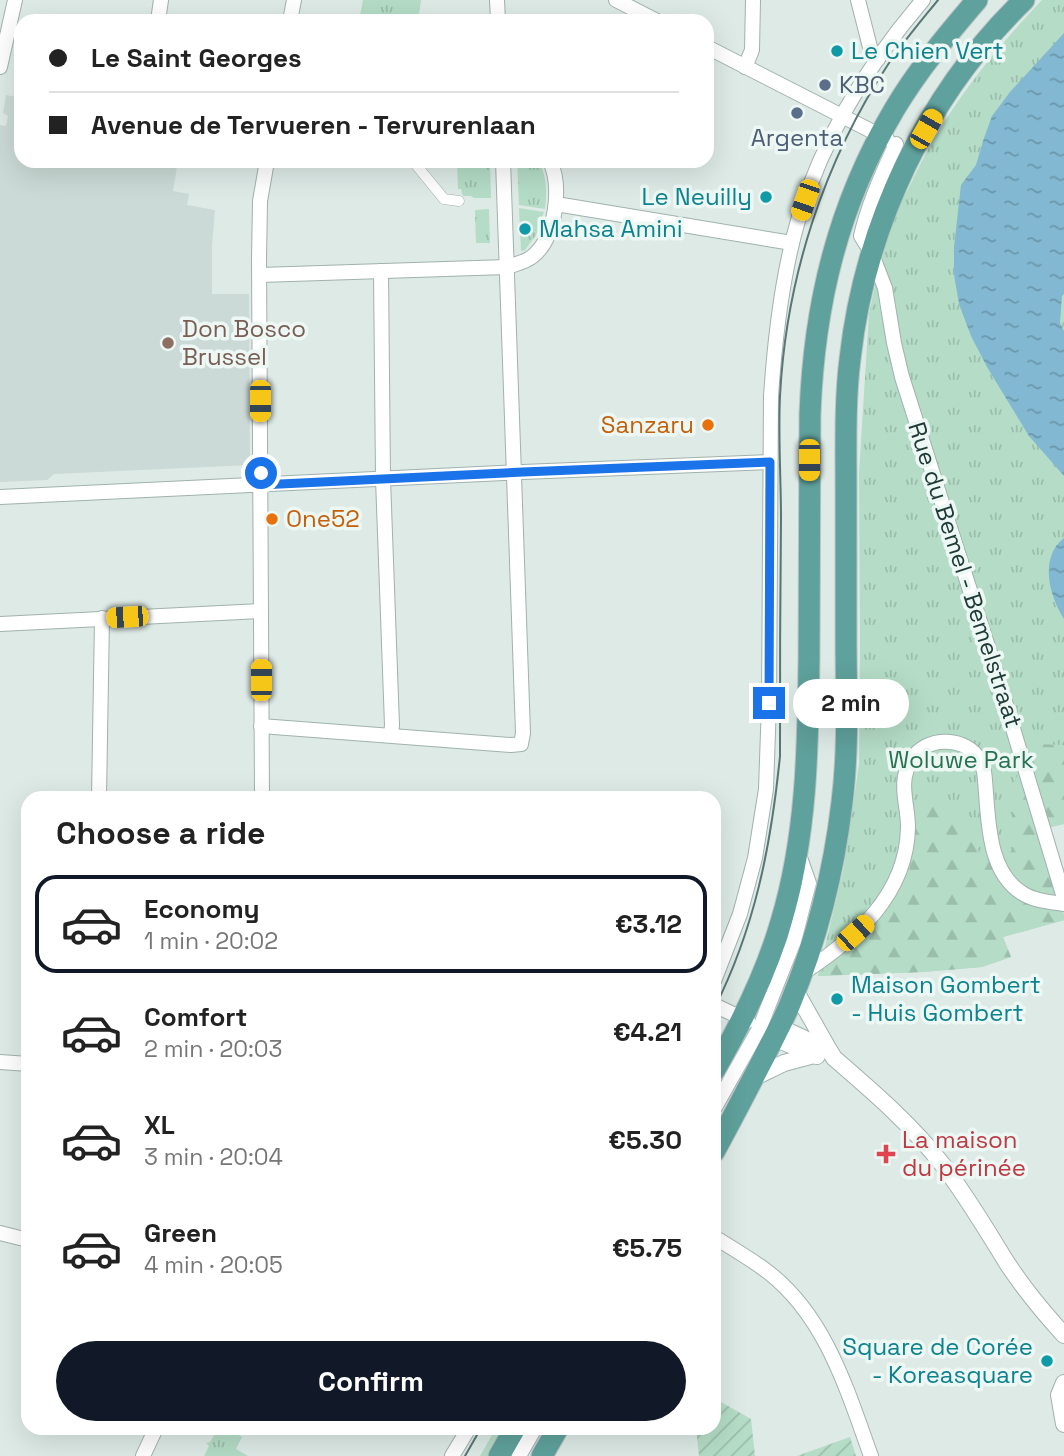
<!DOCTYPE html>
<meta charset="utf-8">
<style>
body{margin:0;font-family:"Space Grotesk",sans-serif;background:#f6f6f6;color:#222;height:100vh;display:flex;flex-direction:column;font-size:26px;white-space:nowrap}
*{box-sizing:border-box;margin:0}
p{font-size:23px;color:#767676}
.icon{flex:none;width:38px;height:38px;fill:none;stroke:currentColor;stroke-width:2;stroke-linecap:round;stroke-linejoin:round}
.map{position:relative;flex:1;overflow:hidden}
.sheet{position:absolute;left:21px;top:791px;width:700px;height:644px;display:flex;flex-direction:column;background:#fff;border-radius:21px;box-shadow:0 7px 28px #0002}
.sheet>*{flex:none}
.hud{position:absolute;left:14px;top:14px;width:700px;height:154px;border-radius:21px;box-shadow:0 7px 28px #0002;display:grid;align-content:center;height:154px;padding:0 35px;background:#fff}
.end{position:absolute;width:32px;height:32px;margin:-16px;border:9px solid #1a73e8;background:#fff;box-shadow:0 0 0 4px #fff}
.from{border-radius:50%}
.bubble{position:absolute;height:49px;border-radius:24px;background:#fff;box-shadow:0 7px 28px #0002;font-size:23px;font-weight:700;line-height:49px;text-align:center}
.car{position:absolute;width:21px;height:42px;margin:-21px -10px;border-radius:9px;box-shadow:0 0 5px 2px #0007;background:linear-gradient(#f5c518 24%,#345 0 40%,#f5c518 0 76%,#345 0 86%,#f5c518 0)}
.hud b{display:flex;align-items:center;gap:24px;height:66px;font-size:26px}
.hud b+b{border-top:2px solid #e0e0e0}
.hud i{width:18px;height:18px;background:#222}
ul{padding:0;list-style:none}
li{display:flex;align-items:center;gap:21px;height:98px;margin:0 14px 10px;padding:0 21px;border:4px solid transparent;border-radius:21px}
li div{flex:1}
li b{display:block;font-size:26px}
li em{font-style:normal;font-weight:700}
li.on{border-color:#111827}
li>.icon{width:63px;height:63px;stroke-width:1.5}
h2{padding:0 35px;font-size:32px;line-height:84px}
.button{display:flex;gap:14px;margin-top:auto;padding:14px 35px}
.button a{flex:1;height:80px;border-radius:42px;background:#111827;color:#fff;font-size:28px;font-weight:700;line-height:80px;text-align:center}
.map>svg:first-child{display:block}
.built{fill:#cbdad6}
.grass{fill:url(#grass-tufts)}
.forest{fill:url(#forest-firs)}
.garden{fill:url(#garden-furrows)}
.water{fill:url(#water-ripples)}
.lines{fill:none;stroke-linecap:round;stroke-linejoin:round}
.pedestrian-casing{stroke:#a0b2ae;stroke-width:11}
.minor-casing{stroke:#a0b2ae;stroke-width:16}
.tertiary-casing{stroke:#a0b2ae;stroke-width:18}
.primary-casing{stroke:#bcc4c3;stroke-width:23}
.pedestrian{stroke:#fff;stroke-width:10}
.minor{stroke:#fff;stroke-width:14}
.tertiary{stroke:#fff;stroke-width:16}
.primary{stroke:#5fa19c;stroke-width:21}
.tram{stroke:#587673;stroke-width:2}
.route{stroke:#1a73e8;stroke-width:9}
.culture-dot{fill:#0f9aa8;stroke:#edf7f4;stroke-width:2.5}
.service-dot{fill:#5c6f8a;stroke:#edf7f4;stroke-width:2.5}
.education-dot{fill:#8d6e63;stroke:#edf7f4;stroke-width:2.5}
.food-dot{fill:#e8710a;stroke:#edf7f4;stroke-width:2.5}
.health-dot{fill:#e0444e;stroke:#edf7f4;stroke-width:2.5}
.labels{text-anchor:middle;stroke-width:7;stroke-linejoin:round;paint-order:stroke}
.culture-label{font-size:24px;fill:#0d838f;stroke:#edf7f4;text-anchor:start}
.service-label{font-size:24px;fill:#4e5e75;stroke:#edf7f4;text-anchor:start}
.education-label{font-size:24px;fill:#785e54;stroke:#edf7f4;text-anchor:start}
.food-label{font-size:24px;fill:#c56008;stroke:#edf7f4;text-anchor:end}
.street-label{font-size:24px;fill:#1e3a37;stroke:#edf7f4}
.park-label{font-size:24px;fill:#277251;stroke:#edf7f4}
.health-label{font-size:24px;fill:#be3a42;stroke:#edf7f4;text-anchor:start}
</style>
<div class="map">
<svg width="1064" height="1456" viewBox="0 0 1064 1456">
<defs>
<pattern id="grass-tufts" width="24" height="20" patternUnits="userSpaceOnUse" patternTransform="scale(1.75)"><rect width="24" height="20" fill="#b4dcc6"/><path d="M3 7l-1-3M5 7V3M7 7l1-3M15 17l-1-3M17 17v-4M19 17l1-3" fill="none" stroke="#9abeab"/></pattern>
<pattern id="forest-firs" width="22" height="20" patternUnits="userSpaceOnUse" patternTransform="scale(1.75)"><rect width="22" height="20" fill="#b4dcc6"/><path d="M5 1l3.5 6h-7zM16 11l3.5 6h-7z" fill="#9abeab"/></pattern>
<pattern id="garden-furrows" width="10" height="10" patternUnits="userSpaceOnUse" patternTransform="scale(1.75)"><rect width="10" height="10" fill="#b4dcc6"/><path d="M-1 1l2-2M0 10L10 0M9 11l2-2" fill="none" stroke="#9abeab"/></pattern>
<pattern id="water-ripples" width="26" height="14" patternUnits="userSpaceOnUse" patternTransform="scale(1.75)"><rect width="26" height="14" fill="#82b8d2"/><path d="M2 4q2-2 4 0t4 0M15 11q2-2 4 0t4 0" fill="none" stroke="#6a97ab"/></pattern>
</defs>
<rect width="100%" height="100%" fill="#ddeae6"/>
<!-- built -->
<path class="built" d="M6 95 21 98V161H178L173 191 189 194 187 205 215 210 212 246V294H249L250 465 54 474 47 480 0 482V125L6 126 8 116 3 113Z"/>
<!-- grass -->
<g class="grass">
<path d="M363 0H421L418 21H359Z"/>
<path d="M1042 0H1064V824L1038 830 1064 915V920L1003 937 1011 957 982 967 923 972 818 976 843 871 859 764 860 639 859 473 869 314C875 285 882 255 892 226 897 209 906 193 914 177 946 110 991 54 1042 0Z"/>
<path d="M457 161H459L458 165H460L461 161H490L491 198H474L471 196H463L461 189H458Z"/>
<path d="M517 161H539C547 177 547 192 545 209L519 205Z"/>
<path d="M519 208 544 212 536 235 525 250 521 251Z"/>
<path d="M489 209 490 243H476L475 210Z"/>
<path d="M220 1428H227L242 1437 236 1449 248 1456H204L209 1446 206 1443 210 1442 214 1435H219L221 1430Z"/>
<path d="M496 1428H505L490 1456H480Z"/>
</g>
<!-- forest -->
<path class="forest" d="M1034 744 1064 745V824L1038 830 1064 915V920L1003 937 1011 957 982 967 923 972 818 976 876 919 909 873 919 813 936 804 963 812 974 834 981 860 1005 858 1013 849 1012 823 1015 801 1016 778Z"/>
<!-- garden -->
<g class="garden">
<path d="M714 1398 751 1419 755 1456H699L696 1428H714Z"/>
<path d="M850 1437 856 1456H797Z"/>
</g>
<!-- water -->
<g class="water">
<path d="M1064 33V294L1062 296 1060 323 1064 331V476L1029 436 987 367 971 336 959 304 954 275V247L961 185 976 165 983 141 992 116 1010 92Z"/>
<path d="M1064 538V619C1049 596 1039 557 1064 538Z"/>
</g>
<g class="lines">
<defs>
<path id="pedestrian" d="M413 161 444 199 459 201"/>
<g id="minor">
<path d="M497 0 498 21"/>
<path d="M616 0 657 21"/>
<path d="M858 0 872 55 878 59"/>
<path d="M158 21 161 0"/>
<path d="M290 21 294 0"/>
<path d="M707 47 887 139"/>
<path d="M0 67 15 0"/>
<path d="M745 67 752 50 753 0"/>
<path d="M896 144C882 173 868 204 861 236L871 252 885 288 894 343 902 377 996 672 1064 898"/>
<path d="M556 204 792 243"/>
<path d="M381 271 383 479 392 725 391 735"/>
<path d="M260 275 507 267C516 264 526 262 533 256 556 237 562 187 550 161"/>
<path d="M0 497 523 472 770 462"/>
<path d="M0 624 260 611"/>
<path d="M261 726 511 745 521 744 523 733 503 161"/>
<path d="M99 798 102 618"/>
<path d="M262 798 259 260 260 201 267 161"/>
<path d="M803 973C855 939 907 895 908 827 908 803 897 782 912 759 926 737 961 736 977 756 981 760 982 766 984 771 989 809 984 869 1022 893 1034 901 1050 902 1064 904"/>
<path d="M714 981 740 914 755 858 766 789 769 703 771 396C775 336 782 274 799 217 824 137 869 63 923 0"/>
<path d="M714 1005 748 1021"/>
<path d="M0 1062 28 1064"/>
<path d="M714 1109 760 1027 794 941 809 883 798 852"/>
<path d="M0 1233 28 1240"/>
<path d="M714 1237C732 1248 751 1259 768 1272 826 1317 847 1390 871 1456"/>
<path d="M143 1456 156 1428"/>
<path d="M452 1456 469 1428"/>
<path d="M519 1456 535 1428"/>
</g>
<g id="tertiary">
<path d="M795 990 829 1050"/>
<path d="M779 1027 829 1050 834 1058C872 1091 911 1124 942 1164 966 1195 986 1229 1007 1263 1024 1289 1043 1312 1064 1335"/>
<path d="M774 1038 817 1056"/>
<path d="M753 1078 784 1063 814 1055"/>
<path d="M1064 1383 1059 1395 1064 1424"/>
</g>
<g id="primary">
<path d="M714 1071C741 1024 766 974 781 922 807 836 808 747 809 658 810 577 809 495 810 414 814 304 838 205 894 110 917 71 947 35 977 0"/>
<path d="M714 1152C731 1121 747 1090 763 1059 772 1041 782 1023 790 1004 817 939 834 871 842 802 849 747 846 691 846 636 846 584 846 533 846 482 846 441 845 399 850 359 865 224 927 94 1024 0"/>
<path d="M499 1456 515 1428"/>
<path d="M542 1456 558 1428"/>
</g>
</defs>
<!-- pedestrian casing -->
<use href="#pedestrian" class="pedestrian-casing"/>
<!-- minor casing -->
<use href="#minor" class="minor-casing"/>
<!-- tertiary casing -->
<use href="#tertiary" class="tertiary-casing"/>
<!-- primary casing -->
<use href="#primary" class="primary-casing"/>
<!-- pedestrian -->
<use href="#pedestrian" class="pedestrian"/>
<!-- minor -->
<use href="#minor" class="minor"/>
<!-- tertiary -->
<use href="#tertiary" class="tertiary"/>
<!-- primary -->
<use href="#primary" class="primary"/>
<!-- tram -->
<g class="tram">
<path d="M714 1009C755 928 771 846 780 756 780 677 780 597 781 518 781 478 778 437 780 396 786 278 824 161 889 63 904 41 921 21 938 0"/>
<path d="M465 1456 481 1428"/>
</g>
</g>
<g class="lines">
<!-- route -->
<path class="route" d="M261 473 260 485 523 472 770 462 769 703"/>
</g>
<!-- markers -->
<g class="culture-dot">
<circle cx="837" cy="51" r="7"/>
<circle cx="766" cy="197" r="7"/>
<circle cx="525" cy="229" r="7"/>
<circle cx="837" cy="999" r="7"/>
<circle cx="1047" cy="1361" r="7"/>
</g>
<g class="service-dot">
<circle cx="825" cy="85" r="7"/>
<circle cx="797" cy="113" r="7"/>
</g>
<circle class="education-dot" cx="168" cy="343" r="7"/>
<g class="food-dot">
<circle cx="708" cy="425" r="7"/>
<circle cx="272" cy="519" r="7"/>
</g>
<path class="health-dot" d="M882.5 1143.5h7v7h7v7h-7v7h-7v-7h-7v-7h7z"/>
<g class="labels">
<!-- culture labels -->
<g class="culture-label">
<text x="851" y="59">Le Chien Vert</text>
<text x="752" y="205" text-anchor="end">Le Neuilly</text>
<text x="539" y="237">Mahsa Amini</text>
<text x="851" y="993">Maison Gombert<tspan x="851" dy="28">- Huis Gombert</tspan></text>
<text x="1033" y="1355" text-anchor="end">Square de Corée<tspan x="1033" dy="28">- Koreasquare</tspan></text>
</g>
<!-- service labels -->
<g class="service-label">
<text x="839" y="93">KBC</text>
<text x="797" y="146" text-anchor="middle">Argenta</text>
</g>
<!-- education labels -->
<g class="education-label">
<text x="182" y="337">Don Bosco<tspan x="182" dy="28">Brussel</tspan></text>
</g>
<!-- food labels -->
<g class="food-label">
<text x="694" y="433">Sanzaru</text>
<text x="286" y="527" text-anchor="start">One52</text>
</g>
<!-- street labels -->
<g class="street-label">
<text transform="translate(965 575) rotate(72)" y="8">Rue du Bemel - Bemelstraat</text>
</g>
<!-- park labels -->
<g class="park-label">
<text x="961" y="768">Woluwe Park</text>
</g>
<!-- health labels -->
<g class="health-label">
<text x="902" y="1148">La maison<tspan x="902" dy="28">du périnée</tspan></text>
</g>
</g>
</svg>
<i class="end from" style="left:261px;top:473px"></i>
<i class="end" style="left:769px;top:703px"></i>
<div class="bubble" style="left:793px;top:679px;width:116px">2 min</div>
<i class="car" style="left:926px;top:129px;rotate:30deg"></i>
<i class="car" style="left:805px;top:200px;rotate:199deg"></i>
<i class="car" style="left:260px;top:401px;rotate:180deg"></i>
<i class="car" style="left:809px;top:460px;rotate:180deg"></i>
<i class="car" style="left:127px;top:617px;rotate:267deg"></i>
<i class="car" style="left:261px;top:680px;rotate:0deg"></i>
<i class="car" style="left:855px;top:933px;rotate:48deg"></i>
<div class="hud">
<b><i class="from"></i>Le Saint Georges</b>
<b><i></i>Avenue de Tervueren - Tervurenlaan</b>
</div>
<section class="sheet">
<h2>Choose a ride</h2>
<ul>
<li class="on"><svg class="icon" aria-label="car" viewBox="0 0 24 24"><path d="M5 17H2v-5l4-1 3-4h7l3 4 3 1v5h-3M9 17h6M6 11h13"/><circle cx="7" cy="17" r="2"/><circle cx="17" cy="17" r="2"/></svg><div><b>Economy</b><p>1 min · 20:02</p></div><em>€3.12</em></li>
<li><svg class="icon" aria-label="car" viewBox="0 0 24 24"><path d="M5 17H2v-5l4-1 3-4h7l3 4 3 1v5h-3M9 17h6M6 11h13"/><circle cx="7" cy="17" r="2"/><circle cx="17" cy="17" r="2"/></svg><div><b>Comfort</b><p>2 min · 20:03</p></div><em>€4.21</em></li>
<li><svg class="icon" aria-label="car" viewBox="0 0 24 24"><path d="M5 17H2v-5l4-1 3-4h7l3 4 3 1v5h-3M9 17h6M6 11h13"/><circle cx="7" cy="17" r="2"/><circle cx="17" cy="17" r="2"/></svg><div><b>XL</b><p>3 min · 20:04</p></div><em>€5.30</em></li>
<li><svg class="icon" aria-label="car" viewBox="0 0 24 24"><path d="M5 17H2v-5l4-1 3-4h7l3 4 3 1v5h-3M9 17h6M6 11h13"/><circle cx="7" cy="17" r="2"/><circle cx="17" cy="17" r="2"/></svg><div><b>Green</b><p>4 min · 20:05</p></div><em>€5.75</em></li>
</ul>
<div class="button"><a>Confirm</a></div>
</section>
</div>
